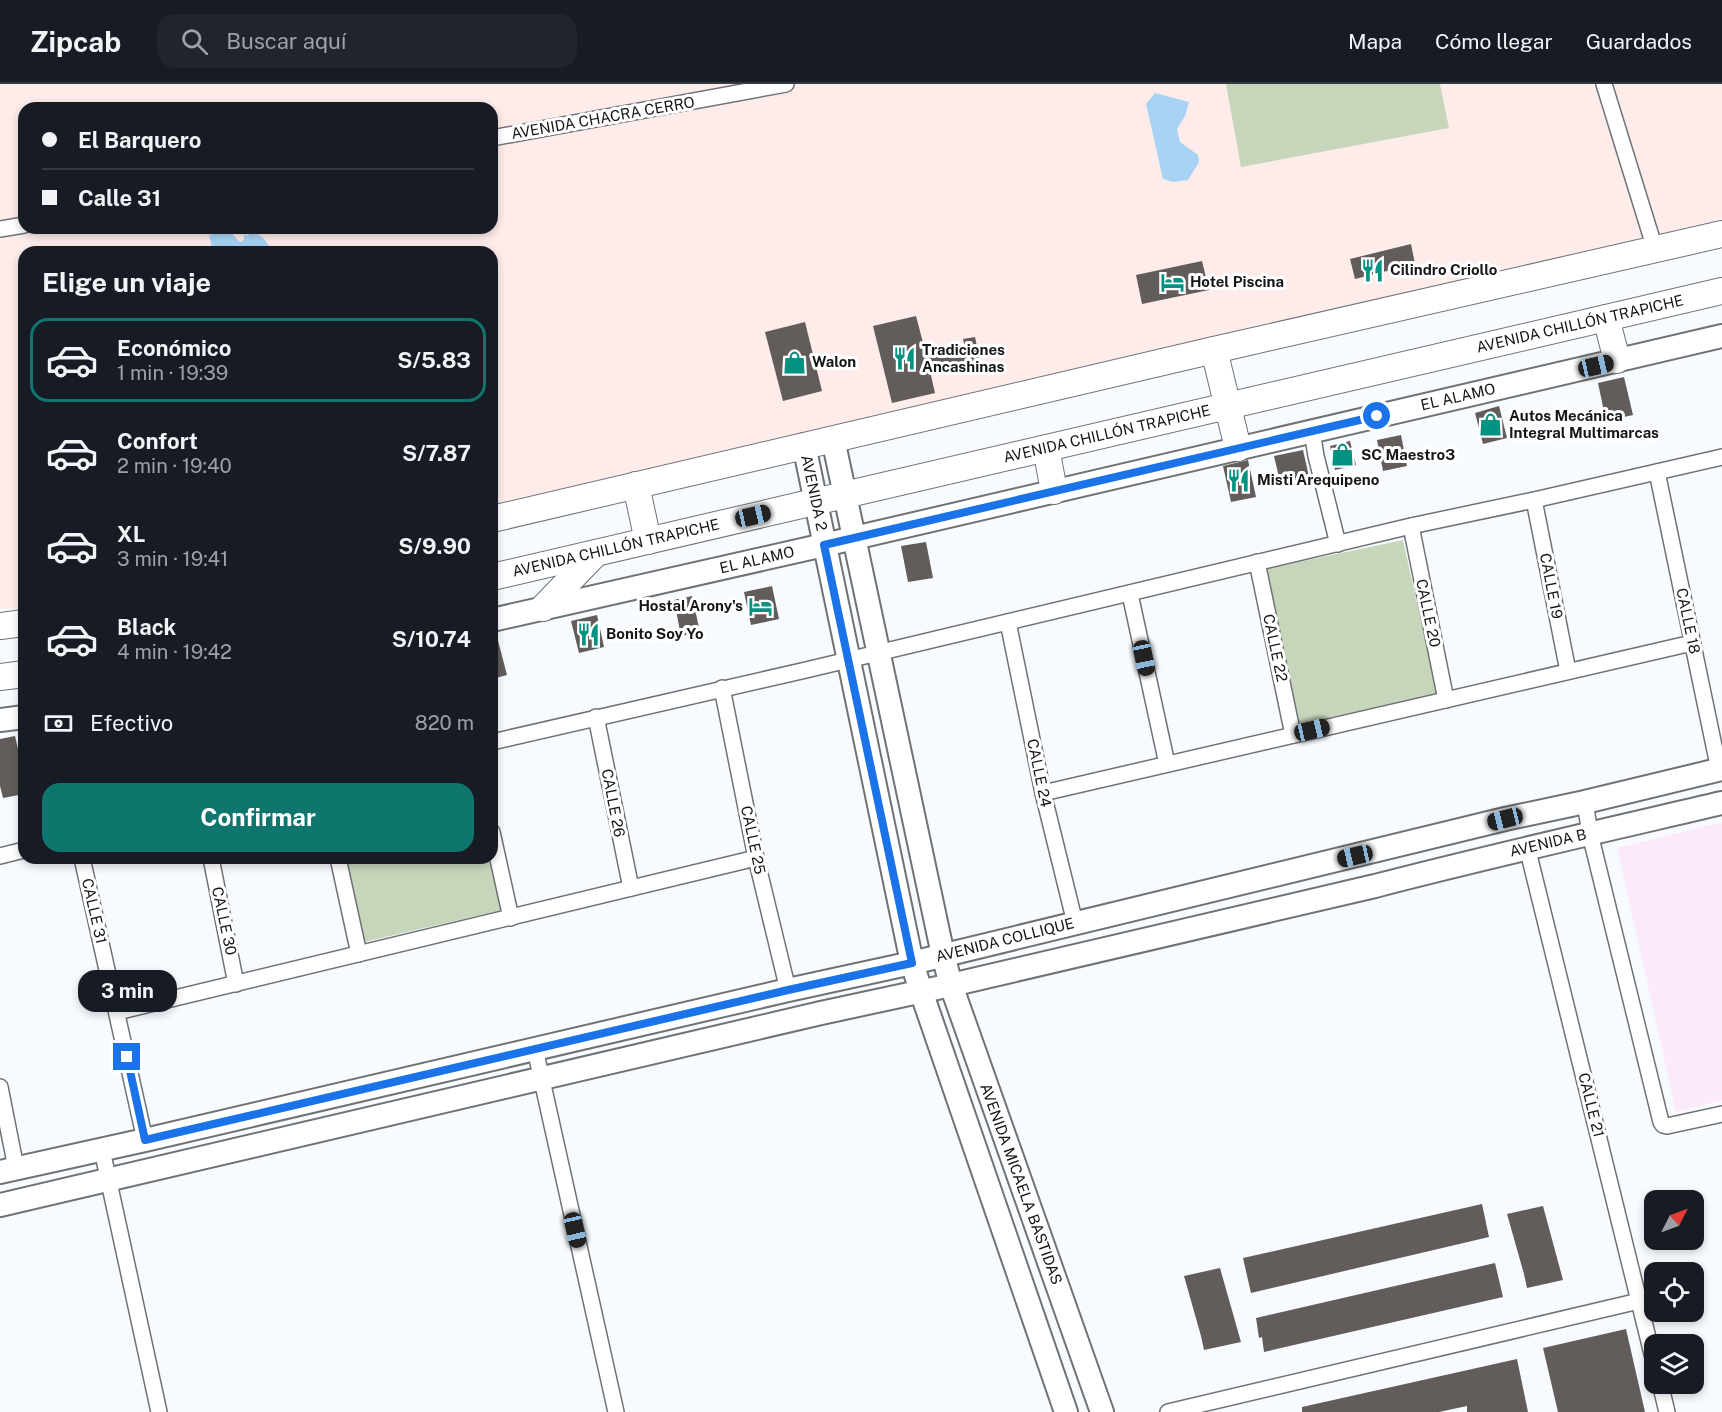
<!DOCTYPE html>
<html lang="es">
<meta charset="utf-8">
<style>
body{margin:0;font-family:"Public Sans",sans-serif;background:#20242c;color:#f1f3f6;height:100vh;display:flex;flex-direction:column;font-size:22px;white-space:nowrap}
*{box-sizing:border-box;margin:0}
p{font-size:20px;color:#9ea1a6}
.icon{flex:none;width:33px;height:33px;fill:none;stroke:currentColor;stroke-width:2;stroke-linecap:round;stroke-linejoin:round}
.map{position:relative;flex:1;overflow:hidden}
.drawer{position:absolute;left:18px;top:162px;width:480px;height:618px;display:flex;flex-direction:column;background:#171b24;border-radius:18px;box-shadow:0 3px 9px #0003}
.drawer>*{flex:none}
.hud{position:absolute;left:18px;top:18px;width:480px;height:132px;border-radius:18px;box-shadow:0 3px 9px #0003;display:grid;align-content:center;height:132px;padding:0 24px;background:#171b24}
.needle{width:39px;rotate:48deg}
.tools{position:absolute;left:1644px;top:1106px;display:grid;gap:12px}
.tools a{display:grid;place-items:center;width:60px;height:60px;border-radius:12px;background:#171b24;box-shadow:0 3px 9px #0003;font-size:30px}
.end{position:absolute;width:27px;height:27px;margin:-14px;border:8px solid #1a73e8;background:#fff;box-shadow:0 0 0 3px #fff}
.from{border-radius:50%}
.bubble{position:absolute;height:42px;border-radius:18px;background:#171b24;box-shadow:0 3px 9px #0003;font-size:20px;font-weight:700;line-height:42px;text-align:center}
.car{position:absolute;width:18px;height:36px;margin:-18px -9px;border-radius:8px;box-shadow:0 0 4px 2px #0007;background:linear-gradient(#222 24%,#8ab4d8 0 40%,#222 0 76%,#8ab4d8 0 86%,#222 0)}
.hud b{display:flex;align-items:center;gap:21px;height:57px;font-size:22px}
.hud b+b{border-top:2px solid #363941}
.hud i{width:15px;height:15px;background:#f1f3f6}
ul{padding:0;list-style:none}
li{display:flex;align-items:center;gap:18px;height:84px;margin:0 12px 9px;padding:0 12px;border:3px solid transparent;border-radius:18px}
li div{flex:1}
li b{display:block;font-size:22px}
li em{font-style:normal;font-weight:700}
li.current{border-color:#0f766e}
li>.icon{width:54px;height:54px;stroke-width:1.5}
h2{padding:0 24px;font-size:27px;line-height:72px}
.pay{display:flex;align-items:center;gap:15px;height:66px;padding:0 24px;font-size:22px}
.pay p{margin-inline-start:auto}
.action{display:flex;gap:12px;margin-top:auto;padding:12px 24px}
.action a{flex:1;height:69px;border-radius:18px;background:#0f766e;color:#fff;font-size:24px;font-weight:700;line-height:69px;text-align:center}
header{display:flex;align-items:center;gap:36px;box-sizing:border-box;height:84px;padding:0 30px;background:#171b24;border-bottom:2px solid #363941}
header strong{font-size:28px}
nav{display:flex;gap:33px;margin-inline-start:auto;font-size:21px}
.search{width:420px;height:54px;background:#20242c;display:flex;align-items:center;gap:15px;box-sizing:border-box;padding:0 21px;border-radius:18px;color:#9ea1a6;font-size:22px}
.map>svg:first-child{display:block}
.industrial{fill:#fdecea;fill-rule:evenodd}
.education{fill:#fceafb}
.green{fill:#c7d6bb}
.water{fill:#a8d3f5}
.building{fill:#625c5b}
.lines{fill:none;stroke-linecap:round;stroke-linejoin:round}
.street-casing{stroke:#6f7376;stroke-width:18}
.secondary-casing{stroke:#6f7376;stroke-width:26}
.primary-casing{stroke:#6f7376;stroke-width:28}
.street{stroke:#fff;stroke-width:15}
.secondary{stroke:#fff;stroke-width:22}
.primary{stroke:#fff;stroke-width:26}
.route{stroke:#1a73e8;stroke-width:8}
.labels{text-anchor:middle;stroke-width:6;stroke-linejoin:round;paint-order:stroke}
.street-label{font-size:15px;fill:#141617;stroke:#fff}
.poi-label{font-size:15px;font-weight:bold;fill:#141617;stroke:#fff;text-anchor:start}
</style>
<header>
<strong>Zipcab</strong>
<div class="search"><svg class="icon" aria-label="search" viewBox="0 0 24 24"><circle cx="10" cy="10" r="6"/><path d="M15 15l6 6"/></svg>Buscar aquí</div>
<nav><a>Mapa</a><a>Cómo llegar</a><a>Guardados</a></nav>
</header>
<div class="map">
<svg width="1722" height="1328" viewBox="0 0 1722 1328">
<rect width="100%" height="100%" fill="#f7fbff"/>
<!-- industrial -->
<path class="industrial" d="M0 0H1722V135L492 424V168H24V524L0 525ZM24 24H492V144H24Z"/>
<!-- education -->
<path class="education" d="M1722 738V1016L1676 1028 1617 764Z"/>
<!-- green -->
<g class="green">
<path d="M1226 0H1440L1449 44 1241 83Z"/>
<path d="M1403 456 1437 610 1299 640 1265 485Z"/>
<path d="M344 774H491L502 826 364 858Z"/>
</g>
<!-- water -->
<g class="water">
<path d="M1155 9 1189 18 1185 32 1177 45 1180 58 1198 71 1199 78 1188 96 1173 98 1163 95 1146 20Z"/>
<path d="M247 145C257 149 263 152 269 162L267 168H213L209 151 233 146V151L240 158 244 156V150L248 152 249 150 246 147Z"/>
</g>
<!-- building -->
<g class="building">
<path d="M1411 160 1415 180 1355 195 1350 175Z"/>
<path d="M1202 177 1209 206 1142 220 1136 191Z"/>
<path d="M916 232 926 270 965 263 963 255 975 253 980 277 930 287 935 309 892 319 873 242Z"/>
<path d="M805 238 822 307 783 317 765 248Z"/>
<path d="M1624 293 1633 331 1606 337 1598 299Z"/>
<path d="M1499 322 1507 354 1483 360 1475 329Z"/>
<path d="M1401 351 1407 382 1383 387 1377 356Z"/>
<path d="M1350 357 1356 381 1335 386 1330 362Z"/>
<path d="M1303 366 1310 397 1281 402 1274 372Z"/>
<path d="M1248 376 1256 413 1231 418 1223 382Z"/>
<path d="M926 458 933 494 908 498 901 462Z"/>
<path d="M772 502 779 535 751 541 744 508Z"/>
<path d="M692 512 700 548 681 552 674 516Z"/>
<path d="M597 531 604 563 579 569 571 537Z"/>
<path d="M492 549H496L507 591 492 595Z"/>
<path d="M15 652 24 690V710L3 714 0 702V655Z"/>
<path d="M1482 1120 1489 1153 1251 1209 1243 1174Z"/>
<path d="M1543 1122 1563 1196 1527 1204 1524 1190 1507 1130Z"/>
<path d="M1495 1179 1503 1213 1264 1268 1262 1253 1259 1254 1256 1234Z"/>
<path d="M1220 1184 1241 1258 1204 1266 1201 1252 1184 1192Z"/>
<path d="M1626 1245 1645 1328H1558L1543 1264Z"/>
<path d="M1517 1275 1528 1328H1467V1322L1439 1328H1302V1323Z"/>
</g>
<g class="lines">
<defs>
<g id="street">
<path d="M1604 0 1655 165"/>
<path d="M492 54 786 0"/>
<path d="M0 145 24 141"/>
<path d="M1312 347 1316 372 1338 460"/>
<path d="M1657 388 1719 686"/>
<path d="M1534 416 1568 587"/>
<path d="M1411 442 1446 616"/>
<path d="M1257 478 1293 651"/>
<path d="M1130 510 1167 680"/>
<path d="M1008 538 1043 709 1075 839"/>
<path d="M722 604 756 774 788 906"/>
<path d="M596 633 631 804"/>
<path d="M492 658 806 586 1411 442 1534 416 1722 373"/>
<path d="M1043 709 1692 559"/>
<path d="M1585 718 1590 750 1661 1038 1663 1041 1667 1042 1722 1030"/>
<path d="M492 748 511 834"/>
<path d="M1527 763 1654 1278"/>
<path d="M0 772 24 766"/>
<path d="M82 774 145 1056"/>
<path d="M211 774 236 900"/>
<path d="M338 774 359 870"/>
<path d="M117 928 756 774"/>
<path d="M535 965 616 1328"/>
<path d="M0 1003 16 1084"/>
<path d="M102 1066 159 1328"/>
<path d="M1660 1299 1667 1328"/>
<path d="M1168 1328 1639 1217"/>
</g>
<g id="secondary">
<path d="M833 355 943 871 951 901 1102 1328"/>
<path d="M804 361 912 879 921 907 1066 1328"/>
<path d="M492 536 824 461 1722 252"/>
<path d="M0 636 24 633"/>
<path d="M0 1088 145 1056 788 906 912 879 1505 735 1585 718 1722 685"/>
<path d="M0 1121 821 929 951 901 1375 802C1490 772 1606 746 1722 719"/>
</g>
<g id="primary">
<path d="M1606 234 1617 276"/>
<path d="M1214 266 1238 364"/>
<path d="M1046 364 1054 407"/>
<path d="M636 401 648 457"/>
<path d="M492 435 1214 266 1722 150"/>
<path d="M492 493 1722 207"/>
<path d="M543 524 596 469"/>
<path d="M0 542 24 539"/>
<path d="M0 593 24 590"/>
</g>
</defs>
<!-- street casing -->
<use href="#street" class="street-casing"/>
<!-- secondary casing -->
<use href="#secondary" class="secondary-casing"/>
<!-- primary casing -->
<use href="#primary" class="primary-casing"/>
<!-- street -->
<use href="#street" class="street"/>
<!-- secondary -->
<use href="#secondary" class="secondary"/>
<!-- primary -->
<use href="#primary" class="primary"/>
</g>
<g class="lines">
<!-- route -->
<path class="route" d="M127 973 145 1056 788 906 912 879 824 461 1377 332"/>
</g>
<!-- icons -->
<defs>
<symbol id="restaurant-bare" viewBox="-9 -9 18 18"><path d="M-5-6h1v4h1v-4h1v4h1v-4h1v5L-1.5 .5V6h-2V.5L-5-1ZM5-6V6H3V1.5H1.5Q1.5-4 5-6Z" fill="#009381" stroke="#fff" stroke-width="2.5" paint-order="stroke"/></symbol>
<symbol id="hotel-bare" viewBox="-9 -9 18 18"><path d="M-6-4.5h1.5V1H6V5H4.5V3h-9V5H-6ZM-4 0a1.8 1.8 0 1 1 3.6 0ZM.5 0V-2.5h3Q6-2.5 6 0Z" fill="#009381" stroke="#fff" stroke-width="2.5" paint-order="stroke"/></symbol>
<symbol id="shop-bare" viewBox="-9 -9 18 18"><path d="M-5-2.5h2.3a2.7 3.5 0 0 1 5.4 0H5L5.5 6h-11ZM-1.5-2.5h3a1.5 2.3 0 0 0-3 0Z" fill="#009381" stroke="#fff" stroke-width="2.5" paint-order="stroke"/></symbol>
</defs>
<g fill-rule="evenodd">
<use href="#restaurant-bare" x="1356" y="170" width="33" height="33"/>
<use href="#hotel-bare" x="1156" y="182" width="33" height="33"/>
<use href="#restaurant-bare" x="888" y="258" width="33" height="33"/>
<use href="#shop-bare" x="778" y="262" width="33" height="33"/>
<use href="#shop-bare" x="1474" y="324" width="33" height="33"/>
<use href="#shop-bare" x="1326" y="354" width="33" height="33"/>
<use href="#restaurant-bare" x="1222" y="380" width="33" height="33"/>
<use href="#hotel-bare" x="744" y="506" width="33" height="33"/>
<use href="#restaurant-bare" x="572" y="534" width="33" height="33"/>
</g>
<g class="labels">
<!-- street labels -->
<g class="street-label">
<text transform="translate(603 34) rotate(-10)" y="5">AVENIDA CHACRA CERRO</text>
<text transform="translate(1580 240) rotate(-13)" y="5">AVENIDA CHILLÓN TRAPICHE</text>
<text transform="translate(1458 313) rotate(-13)" y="5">EL ALAMO</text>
<text transform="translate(1107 350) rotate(-13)" y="5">AVENIDA CHILLÓN TRAPICHE</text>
<text transform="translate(814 409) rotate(78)" y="5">AVENIDA 2</text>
<text transform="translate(616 464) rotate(-13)" y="5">AVENIDA CHILLÓN TRAPICHE</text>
<text transform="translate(757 476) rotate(-13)" y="5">EL ALAMO</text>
<text transform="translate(1551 502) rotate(79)" y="5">CALLE 19</text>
<text transform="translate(1428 529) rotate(78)" y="5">CALLE 20</text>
<text transform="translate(1688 537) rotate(78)" y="5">CALLE 18</text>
<text transform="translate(1275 564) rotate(78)" y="5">CALLE 22</text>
<text transform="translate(1039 689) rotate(78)" y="5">CALLE 24</text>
<text transform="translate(613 719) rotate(79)" y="5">CALLE 26</text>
<text transform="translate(753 756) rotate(78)" y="5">CALLE 25</text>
<text transform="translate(1548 759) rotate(-13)" y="5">AVENIDA B</text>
<text transform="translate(94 827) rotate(77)" y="5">CALLE 31</text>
<text transform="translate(224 837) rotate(78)" y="5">CALLE 30</text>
<text transform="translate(1005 856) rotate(-14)" y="5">AVENIDA COLLIQUE</text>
<text transform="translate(1591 1021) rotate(76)" y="5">CALLE 21</text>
<text transform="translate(1021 1100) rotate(70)" y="5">AVENIDA MICAELA BASTIDAS</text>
</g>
<!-- poi labels -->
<g class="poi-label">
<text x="1390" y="191">Cilindro Criollo</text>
<text x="1190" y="203">Hotel Piscina</text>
<text x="922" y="271">Tradiciones<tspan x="922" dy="17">Ancashinas</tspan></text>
<text x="812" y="283">Walon</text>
<text x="1509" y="337">Autos Mecánica<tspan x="1509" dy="17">Integral Multimarcas</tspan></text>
<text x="1361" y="376">SC Maestro3</text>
<text x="1257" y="401">Misti Arequipeno</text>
<text x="743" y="527" text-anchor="end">Hostal Arony's</text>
<text x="606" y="555">Bonito Soy Yo</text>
</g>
</g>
</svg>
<div class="tools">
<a><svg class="needle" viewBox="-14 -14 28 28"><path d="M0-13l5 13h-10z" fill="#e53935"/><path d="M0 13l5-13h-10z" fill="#9ea1a6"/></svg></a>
<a><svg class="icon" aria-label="locate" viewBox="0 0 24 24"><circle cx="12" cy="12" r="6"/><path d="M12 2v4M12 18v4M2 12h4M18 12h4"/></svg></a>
<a><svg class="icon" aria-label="layers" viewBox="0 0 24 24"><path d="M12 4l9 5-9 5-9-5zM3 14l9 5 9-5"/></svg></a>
</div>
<i class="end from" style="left:1377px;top:332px"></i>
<i class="end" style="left:127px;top:973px"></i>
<div class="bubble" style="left:78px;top:886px;width:99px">3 min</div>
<i class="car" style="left:1596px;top:282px;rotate:77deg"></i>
<i class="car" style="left:753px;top:432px;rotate:77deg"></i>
<i class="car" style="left:1144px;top:574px;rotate:168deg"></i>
<i class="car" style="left:1312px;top:646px;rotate:77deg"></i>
<i class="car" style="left:1505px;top:735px;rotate:256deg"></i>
<i class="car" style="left:1355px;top:772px;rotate:257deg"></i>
<i class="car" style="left:575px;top:1146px;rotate:167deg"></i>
<div class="hud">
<b><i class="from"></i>El Barquero</b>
<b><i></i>Calle 31</b>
</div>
<section class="drawer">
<h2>Elige un viaje</h2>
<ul>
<li class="current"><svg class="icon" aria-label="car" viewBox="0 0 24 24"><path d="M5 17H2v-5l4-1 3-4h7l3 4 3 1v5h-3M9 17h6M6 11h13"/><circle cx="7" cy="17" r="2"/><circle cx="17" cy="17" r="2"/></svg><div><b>Económico</b><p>1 min · 19:39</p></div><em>S/5.83</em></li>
<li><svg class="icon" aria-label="car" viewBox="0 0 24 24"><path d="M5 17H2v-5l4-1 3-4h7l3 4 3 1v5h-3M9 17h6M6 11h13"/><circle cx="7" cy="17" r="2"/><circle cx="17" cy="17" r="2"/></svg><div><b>Confort</b><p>2 min · 19:40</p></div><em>S/7.87</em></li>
<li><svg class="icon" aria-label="car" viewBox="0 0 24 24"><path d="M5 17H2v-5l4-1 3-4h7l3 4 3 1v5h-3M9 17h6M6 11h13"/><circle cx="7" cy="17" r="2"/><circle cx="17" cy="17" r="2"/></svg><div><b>XL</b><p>3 min · 19:41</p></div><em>S/9.90</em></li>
<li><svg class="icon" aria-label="car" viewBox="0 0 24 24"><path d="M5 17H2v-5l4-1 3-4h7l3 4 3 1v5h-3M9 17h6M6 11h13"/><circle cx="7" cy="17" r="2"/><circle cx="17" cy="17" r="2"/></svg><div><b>Black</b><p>4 min · 19:42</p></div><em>S/10.74</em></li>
</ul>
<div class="pay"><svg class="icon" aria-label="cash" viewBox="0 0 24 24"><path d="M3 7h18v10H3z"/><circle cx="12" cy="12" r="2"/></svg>Efectivo<p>820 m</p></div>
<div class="action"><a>Confirmar</a></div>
</section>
</div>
